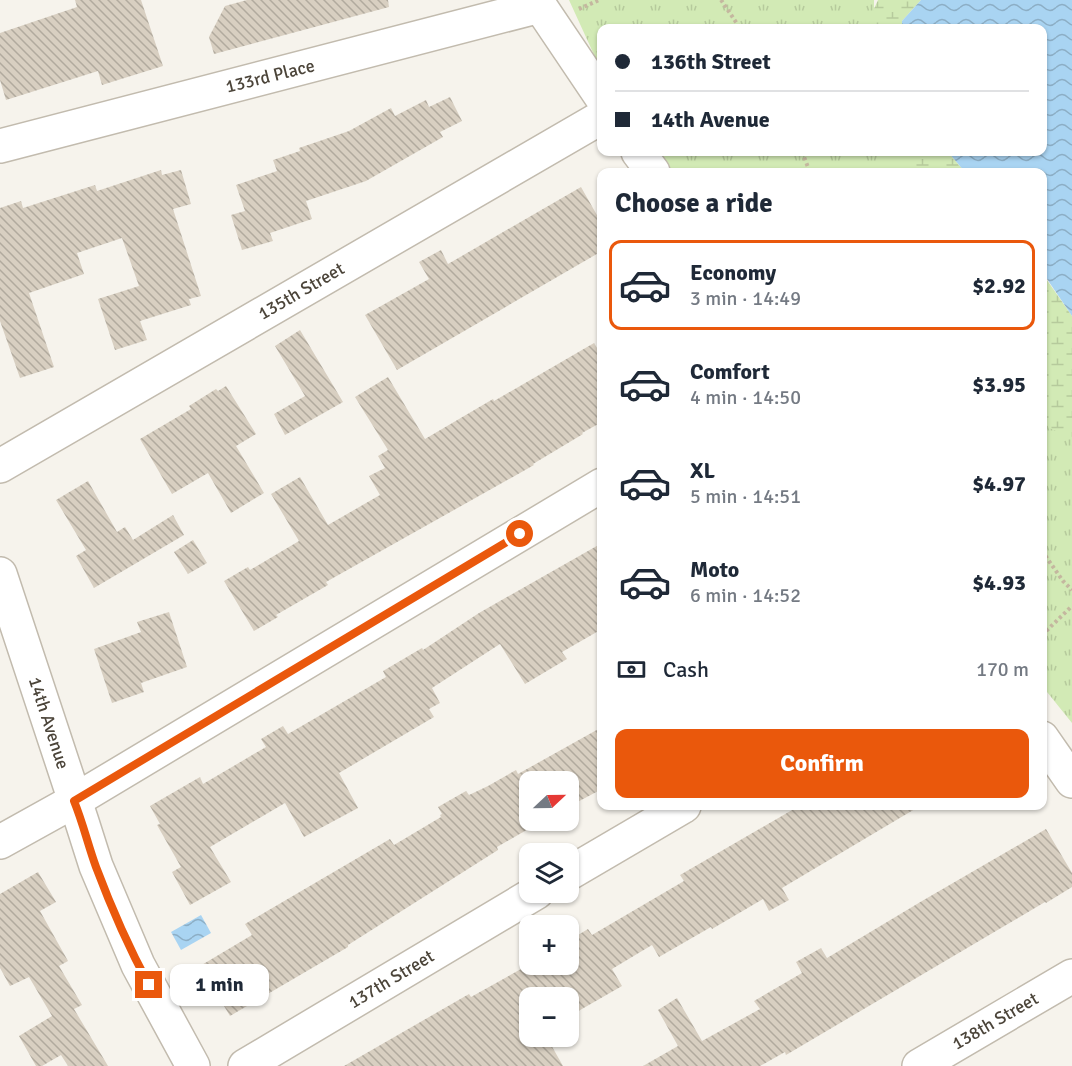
<!DOCTYPE html>
<meta charset="utf-8">
<style>
body{margin:0;font-family:Signika,sans-serif;background:#f6f6f7;color:#1f2937;height:100vh;display:flex;flex-direction:column;font-size:22px;white-space:nowrap}
*{box-sizing:border-box;margin:0}
p{font-size:20px;color:#747a83}
.icon{flex:none;width:33px;height:33px;fill:none;stroke:currentColor;stroke-width:2;stroke-linecap:round;stroke-linejoin:round}
.map{position:relative;flex:1;overflow:hidden}
.sheet{position:absolute;left:597px;top:168px;width:450px;height:642px;display:flex;flex-direction:column;background:#fff;border-radius:12px;box-shadow:0 2px 4px #0004}
.sheet>*{flex:none}
.guide{position:absolute;left:597px;top:24px;width:450px;height:132px;border-radius:12px;box-shadow:0 2px 4px #0004;display:grid;align-content:center;height:132px;padding:0 18px;background:#fff}
.needle{width:39px;rotate:68deg}
.buttons{position:absolute;left:519px;top:771px;display:grid;gap:12px}
.buttons a{display:grid;place-items:center;width:60px;height:60px;border-radius:12px;background:#fff;box-shadow:0 2px 4px #0004;font-size:30px}
.end{position:absolute;width:27px;height:27px;margin:-14px;border:8px solid #ea580c;background:#fff;box-shadow:0 0 0 3px #fff}
.from{border-radius:50%}
.bubble{position:absolute;height:42px;border-radius:12px;background:#fff;box-shadow:0 2px 4px #0004;font-size:20px;font-weight:700;line-height:42px;text-align:center}
.guide b{display:flex;align-items:center;gap:21px;height:57px;font-size:22px}
.guide b+b{border-top:2px solid #e0e1e3}
.guide i{width:15px;height:15px;background:#1f2937}
ul{padding:0;list-style:none}
li{display:flex;align-items:center;gap:18px;height:90px;margin:0 12px 9px;padding:0 6px;border:3px solid transparent;border-radius:12px}
li div{flex:1}
li b{display:block;font-size:22px}
li em{font-style:normal;font-weight:700}
li.active{border-color:#ea580c}
li>.icon{width:54px;height:54px;stroke-width:1.5}
h2{padding:0 18px;font-size:27px;line-height:72px}
.pay{display:flex;align-items:center;gap:15px;height:66px;padding:0 18px;font-size:22px}
.pay p{margin-inline-start:auto}
.primary-button{display:flex;gap:12px;margin-top:auto;padding:12px 18px}
.primary-button a{flex:1;height:69px;border-radius:12px;background:#ea580c;color:#fff;font-size:24px;font-weight:700;line-height:69px;text-align:center}
.map>svg:first-child{display:block}
.wetland{fill:url(#wetland-marsh)}
.park{fill:url(#park-tufts)}
.water{fill:url(#water-waves)}
.building{fill:url(#building-back-hatch)}
.lines{fill:none;stroke-linecap:round;stroke-linejoin:round}
.minor-casing{stroke:#c2bbae;stroke-width:36}
.path{stroke:#c4b79f;stroke-width:4;stroke-dasharray:3 3;stroke-linecap:butt}
.minor{stroke:#fff;stroke-width:33}
.route{stroke:#ea580c;stroke-width:8}
.labels{text-anchor:middle;stroke-width:6;stroke-linejoin:round;paint-order:stroke}
.street-label{font-size:18px;fill:#4b4439;stroke:#fff}
</style>
<div class="map">
<svg width="1072" height="1066" viewBox="0 0 1072 1066">
<defs>
<pattern id="wetland-marsh" width="20" height="14" patternUnits="userSpaceOnUse" patternTransform="scale(1.5)"><rect width="20" height="14" fill="#d2eab5"/><path d="M1 5h8M5 5V1M11 12h8M15 12V8" fill="none" stroke="#b6ca9c"/></pattern>
<pattern id="park-tufts" width="24" height="20" patternUnits="userSpaceOnUse" patternTransform="scale(1.5)"><rect width="24" height="20" fill="#d2eab5"/><path d="M3 7l-1-3M5 7V3M7 7l1-3M15 17l-1-3M17 17v-4M19 17l1-3" fill="none" stroke="#b6ca9c"/></pattern>
<pattern id="water-waves" width="16" height="10" patternUnits="userSpaceOnUse" patternTransform="scale(1.5)"><rect width="16" height="10" fill="#a9d4f2"/><path d="M0 5q4-4 8 0t8 0" fill="none" stroke="#8caec5"/></pattern>
<pattern id="building-back-hatch" width="6" height="6" patternUnits="userSpaceOnUse" patternTransform="scale(1.5)"><rect width="6" height="6" fill="#d8cfc1"/><path d="M-1 5l2 2M0 0l6 6M5-1l2 2" fill="none" stroke="#b1aa9e"/></pattern>
</defs>
<rect width="100%" height="100%" fill="#f6f3ec"/>
<!-- wetland -->
<g class="wetland">
<path d="M878 0H921L902 21V28H865Z"/>
<path d="M880 152H948L965 172H889Z"/>
<path d="M1042 273 1072 316V462L1043 444Z"/>
</g>
<!-- park -->
<g class="park">
<path d="M569 0H874V28H602L601 70Z"/>
<path d="M655 152H896L897 156 911 172H669Z"/>
<path d="M1043 413 1049 428 1072 437V723L1043 687Z"/>
</g>
<!-- water -->
<g class="water">
<path d="M921 0H1072V316L1043 273 1042 172H965L948 152H1042V28H902V21Z"/>
<path d="M201 915 211 933 181 950 171 932Z"/>
</g>
<!-- building -->
<g class="building">
<path d="M75 0H141L163 66 102 85 98 71 6 100 0 80V33L77 7Z"/>
<path d="M247 0H388L389 7 214 54 209 37 225 6Z"/>
<path d="M450 97 462 121 440 132 443 137 366 181 306 201 312 219 270 233 273 241 242 250 231 215 245 211 236 185 277 171 273 160 300 151 299 148 349 131 391 108 395 116 426 100 429 107Z"/>
<path d="M161 170 162 175 181 170 191 204 173 209 201 296 189 299 191 305 140 321 147 340 115 350 98 299 139 286 122 238 77 253 84 274 29 293 54 367 20 378 0 321V208L21 201 23 208 95 185 97 191Z"/>
<path d="M581 187 602 224V251L397 370 365 315 429 279 419 262 441 250 448 264Z"/>
<path d="M300 330 343 402 285 435 274 414 305 396 275 346Z"/>
<path d="M594 343 602 356V422L582 433 583 434 533 464 534 465 326 582 328 585 276 615 278 617 254 631 224 581 248 567 250 570 299 541 271 494 300 477 328 525 380 495 369 476 385 468 378 456 388 450 355 397 388 377 425 439 493 399 494 401Z"/>
<path d="M226 386 256 434 236 446 264 493 231 513 208 473 172 494 140 439 191 409 189 406 216 389 218 391Z"/>
<path d="M88 481 117 532 125 527 133 540 173 515 184 535 94 588 76 556 86 550 56 500Z"/>
<path d="M193 540 207 563 188 574 174 552Z"/>
<path d="M602 543V629L562 652 567 659 525 684 500 644 432 688 440 703 429 709 434 717 339 773 358 808 304 837 285 803 210 847 231 882 190 905 172 872 181 867 157 825 160 824 150 806 200 777 203 784 266 747 261 739 283 726 288 734 386 677 383 671 422 648 423 650 479 613Z"/>
<path d="M169 612 187 667 141 683 144 692 112 703 94 649 141 632 137 622Z"/>
<path d="M602 727V789L568 807V782H530V820H544L497 847 498 850 348 945V947L230 1016 200 966 252 935 245 924 390 839 394 845 441 817 440 815 442 814 438 807 466 791 469 795 488 786 516 770 518 774Z"/>
<path d="M799 806H920L782 888 789 900 769 911 763 899 712 929 711 927 659 957 652 945 612 969 622 986 568 1017V998H530V1036H546L563 1066H344L469 994 471 997 530 964H568V941L588 929 592 935 684 881 680 875Z"/>
<path d="M1046 829 1072 873V887L1046 903 1045 902 786 1055 785 1052 760 1066H643L678 1046 658 1010 677 998 702 1041 760 1009 754 1001 802 973 796 962 821 948 827 958 922 901Z"/>
<path d="M38 872 56 902 40 911 68 961 59 966 82 1005 74 1009 108 1066H68L61 1055 42 1066H36L19 1036 52 1016 29 977 10 986 0 968V894Z"/>
</g>
<g class="lines">
<defs>
<g id="minor">
<path d="M538 0 540 6 602 98"/>
<path d="M0 146 540 6"/>
<path d="M638 152 653 172"/>
<path d="M0 466 602 117"/>
<path d="M0 574 82 822 96 866 138 965 193 1066"/>
<path d="M1042 738 1072 781"/>
<path d="M0 842 74 801 602 485"/>
<path d="M568 874 684 806"/>
<path d="M245 1066 537 892"/>
<path d="M919 1066 1072 976"/>
</g>
</defs>
<!-- minor casing -->
<use href="#minor" class="minor-casing"/>
<!-- path -->
<g class="path">
<path d="M721 0 740 28"/>
<path d="M579 9 599 0"/>
<path d="M802 152 810 172"/>
<path d="M1042 551 1063 581 1072 590"/>
<path d="M1042 635 1072 606"/>
</g>
<!-- minor -->
<use href="#minor" class="minor"/>
</g>
<g class="lines">
<!-- route -->
<path class="route" d="M149 985C129 948 111 907 96 867 88 845 83 823 74 801L520 534"/>
</g>
<g class="labels">
<!-- street labels -->
<g class="street-label">
<text transform="translate(270 76) rotate(-14)" y="6">133rd Place</text>
<text transform="translate(301 291) rotate(-30)" y="6">135th Street</text>
<text transform="translate(49 723) rotate(72)" y="6">14th Avenue</text>
<text transform="translate(391 979) rotate(-31)" y="6">137th Street</text>
<text transform="translate(995 1021) rotate(-30)" y="6">138th Street</text>
</g>
</g>
</svg>
<div class="buttons">
<a><svg class="needle" viewBox="-14 -14 28 28"><path d="M0-13l5 13h-10z" fill="#e53935"/><path d="M0 13l5-13h-10z" fill="#747a83"/></svg></a>
<a><svg class="icon" aria-label="layers" viewBox="0 0 24 24"><path d="M12 4l9 5-9 5-9-5zM3 14l9 5 9-5"/></svg></a>
<a>+</a>
<a>−</a>
</div>
<i class="end from" style="left:520px;top:534px"></i>
<i class="end" style="left:149px;top:985px"></i>
<div class="bubble" style="left:170px;top:964px;width:99px">1 min</div>
<div class="guide">
<b><i class="from"></i>136th Street</b>
<b><i></i>14th Avenue</b>
</div>
<section class="sheet">
<h2>Choose a ride</h2>
<ul>
<li class="active"><svg class="icon" aria-label="car" viewBox="0 0 24 24"><path d="M5 17H2v-5l4-1 3-4h7l3 4 3 1v5h-3M9 17h6M6 11h13"/><circle cx="7" cy="17" r="2"/><circle cx="17" cy="17" r="2"/></svg><div><b>Economy</b><p>3 min · 14:49</p></div><em>$2.92</em></li>
<li><svg class="icon" aria-label="car" viewBox="0 0 24 24"><path d="M5 17H2v-5l4-1 3-4h7l3 4 3 1v5h-3M9 17h6M6 11h13"/><circle cx="7" cy="17" r="2"/><circle cx="17" cy="17" r="2"/></svg><div><b>Comfort</b><p>4 min · 14:50</p></div><em>$3.95</em></li>
<li><svg class="icon" aria-label="car" viewBox="0 0 24 24"><path d="M5 17H2v-5l4-1 3-4h7l3 4 3 1v5h-3M9 17h6M6 11h13"/><circle cx="7" cy="17" r="2"/><circle cx="17" cy="17" r="2"/></svg><div><b>XL</b><p>5 min · 14:51</p></div><em>$4.97</em></li>
<li><svg class="icon" aria-label="car" viewBox="0 0 24 24"><path d="M5 17H2v-5l4-1 3-4h7l3 4 3 1v5h-3M9 17h6M6 11h13"/><circle cx="7" cy="17" r="2"/><circle cx="17" cy="17" r="2"/></svg><div><b>Moto</b><p>6 min · 14:52</p></div><em>$4.93</em></li>
</ul>
<div class="pay"><svg class="icon" aria-label="cash" viewBox="0 0 24 24"><path d="M3 7h18v10H3z"/><circle cx="12" cy="12" r="2"/></svg>Cash<p>170 m</p></div>
<div class="primary-button"><a>Confirm</a></div>
</section>
</div>
